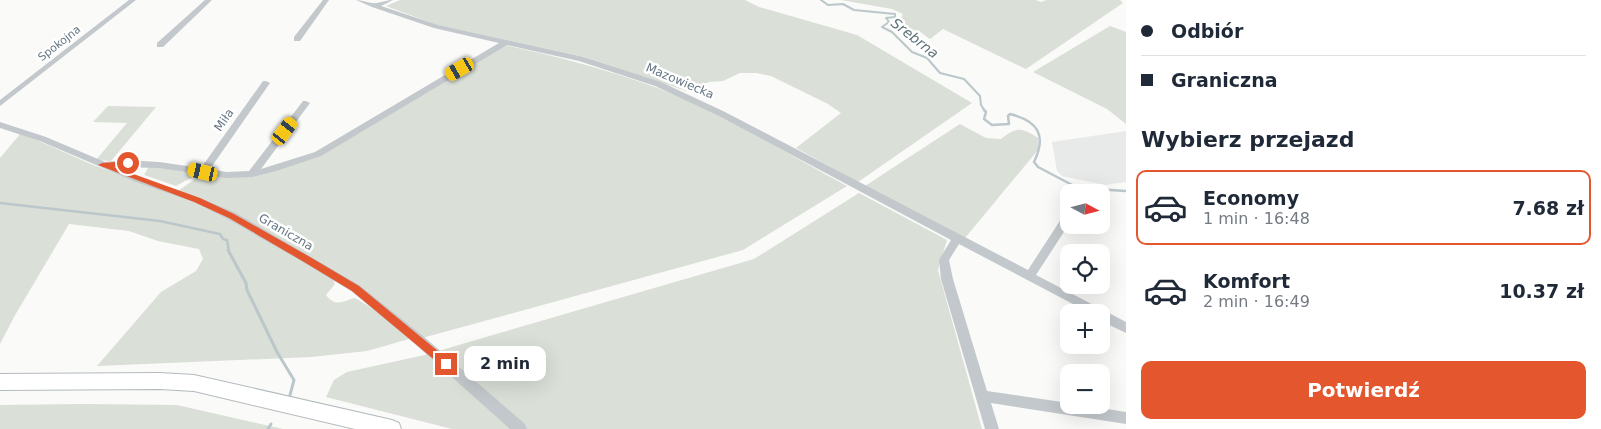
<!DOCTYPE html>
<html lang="pl">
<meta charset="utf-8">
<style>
body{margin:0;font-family:"DejaVu Sans",sans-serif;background:#f6f6f7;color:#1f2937;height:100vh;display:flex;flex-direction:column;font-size:19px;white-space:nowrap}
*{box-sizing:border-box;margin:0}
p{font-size:16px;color:#747a83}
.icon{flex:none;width:28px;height:28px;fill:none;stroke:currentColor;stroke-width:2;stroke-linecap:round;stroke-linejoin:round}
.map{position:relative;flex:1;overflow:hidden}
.details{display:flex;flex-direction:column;background:#fff;width:475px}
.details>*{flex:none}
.guide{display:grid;align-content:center;height:110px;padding:0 15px;background:#fff}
.needle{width:32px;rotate:97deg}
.controls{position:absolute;left:1060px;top:184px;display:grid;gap:10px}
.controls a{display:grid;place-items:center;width:50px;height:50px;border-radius:10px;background:#fff;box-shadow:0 5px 20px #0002;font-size:25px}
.end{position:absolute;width:22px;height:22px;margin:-11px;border:6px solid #e4572e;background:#fff;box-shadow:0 0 0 2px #fff}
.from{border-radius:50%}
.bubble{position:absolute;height:35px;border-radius:10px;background:#fff;box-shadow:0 5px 20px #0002;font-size:16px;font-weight:700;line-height:35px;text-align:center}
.car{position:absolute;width:15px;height:30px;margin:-15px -8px;border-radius:6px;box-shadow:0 0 4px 1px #0007;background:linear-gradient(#f5c518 24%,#345 0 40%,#f5c518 0 76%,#345 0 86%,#f5c518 0)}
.guide b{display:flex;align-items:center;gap:18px;height:48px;font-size:19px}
.guide b+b{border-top:1px solid #e0e1e3}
.guide i{width:12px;height:12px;background:#1f2937}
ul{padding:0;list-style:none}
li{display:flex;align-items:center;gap:15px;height:75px;margin:0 10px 8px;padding:0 5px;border:2px solid transparent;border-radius:10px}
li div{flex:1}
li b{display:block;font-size:19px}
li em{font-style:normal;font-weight:700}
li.current{border-color:#e4572e}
li>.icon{width:45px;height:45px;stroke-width:1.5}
h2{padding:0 15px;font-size:22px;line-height:60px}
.button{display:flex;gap:10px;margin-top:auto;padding:10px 15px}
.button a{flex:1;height:58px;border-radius:10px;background:#e4572e;color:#fff;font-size:20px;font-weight:700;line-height:58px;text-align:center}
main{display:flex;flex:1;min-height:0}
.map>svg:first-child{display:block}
.built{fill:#e8e9e9}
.green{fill:#dadfd7}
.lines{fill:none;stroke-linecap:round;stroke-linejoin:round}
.stream-far2{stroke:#bbc7cb;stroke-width:2}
.stream-far1{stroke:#bbc7cb;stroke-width:2.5}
.stream{stroke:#bbc7cb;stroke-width:3}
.secondary-casing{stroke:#b3babf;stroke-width:2}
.minor{fill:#c3c8cc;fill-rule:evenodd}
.secondary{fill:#fff;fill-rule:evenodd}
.route{fill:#e4572e}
.labels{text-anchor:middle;stroke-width:5;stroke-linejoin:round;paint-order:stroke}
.far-street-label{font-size:11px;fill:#657683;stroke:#fff}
.street-label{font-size:12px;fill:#657683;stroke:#fff}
.water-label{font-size:14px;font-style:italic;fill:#60757c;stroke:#fff}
</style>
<main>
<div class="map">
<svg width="1126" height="429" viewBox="0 0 1126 429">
<rect width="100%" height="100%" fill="#fafaf8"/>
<!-- built -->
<path class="built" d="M1126 131V182L1105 185 1062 176 1057 171 1052 142Z"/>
<!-- green -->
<g class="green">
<path d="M400 0H745L759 7 857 35 972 103 858 182 796 148 841 113 828 104 771 76 756 73H740L723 81 709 82 686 91 585 57 437 25 386 6Z"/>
<path d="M841 0H1036L1041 2 1047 0H1120L1123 3 1026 69 943 29 930 39 919 31 896 28 903 14 892 9Z"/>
<path d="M1110 26 1126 32V124L1107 109 1033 72Z"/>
<path d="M505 45C556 56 606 69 655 87 722 113 784 152 847 186L743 250 422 338 335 273 178 191 202 174 224 176 298 163Z"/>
<path d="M108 106 156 107 111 161 96 160 127 123 93 122Z"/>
<path d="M960 124 986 138 1001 139C1016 127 1021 127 1038 138V150L965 238 865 186Z"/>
<path d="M21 133 93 165 170 192 210 209 247 228 332 277 335 284 326 295C335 307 343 302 354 298L357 299 390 320 409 339 367 351 311 357 97 366 161 292 196 271 203 259 199 249 158 241 129 231 69 224 14 317 0 344V158Z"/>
<path d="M149 166 198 174 176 186 144 175Z"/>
<path d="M859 193 947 240 938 270 982 429H527L438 351 754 259Z"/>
<path d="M429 354 512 429H452L326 397 334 380 347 372Z"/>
<path d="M83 404 177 405 283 429H0V405Z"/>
</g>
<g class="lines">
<!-- stream-far2 -->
<path class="stream-far2" d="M821 0 828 5 843 4 854 10 895 14V17L886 18 889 22 882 27 892 32 912 52 927 58 940 73 964 79 980 96 981 105 985 111"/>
<!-- stream-far1 -->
<g class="stream-far1">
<path d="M984 110 986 112 984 119 992 125 1009 124 1008 116 1010 114C1038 121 1047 135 1034 162L1038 167 1078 188 1126 191"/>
<path d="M0 203 160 221 220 234 223 239 227 240 229 251"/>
</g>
<!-- stream -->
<g class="stream">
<path d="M228 250 246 283 247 290 277 352 294 380 290 395"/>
<path d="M268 429 271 424"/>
</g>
<defs>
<path id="secondary" d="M160 373 194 375 392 420 399 423 401 429H355L194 391 160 389 0 390V374Z"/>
</defs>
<!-- secondary casing -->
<use href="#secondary" class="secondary-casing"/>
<!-- minor -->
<g class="minor">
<path d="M129 0H136L0 106V100Z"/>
<path d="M205 0H212L163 47H157V43Z"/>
<path d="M323 0H329L300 41H294V37Z"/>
<path d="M356 0C362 0 371 4 377 3 383 2 387 0 393 0L381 6 438 25 584 57 661 82 725 112 1028 270 1065 213H1069V224L1036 275 1126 322V333L1101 321V312H1088L959 244 949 260 953 279 987 391 1069 403V405H1081L1126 412V424L991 403 999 429H985L941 279 939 260 951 240 719 116 655 86 579 61 507 45 321 156 276 171 252 177 226 178 159 168 117 167 142 178 200 198 236 213 359 285 423 336 525 424 527 429H510L415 344 351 291 303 262 228 219 194 202 136 182 40 141 0 128V122L46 137 105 162 127 160 159 162 201 168 263 81H266L270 83 210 169 226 172 249 171 303 101H306L310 103 261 169 315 152 499 43 434 28 372 7Z"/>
</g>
<!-- secondary -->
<use href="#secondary" class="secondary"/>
</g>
<!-- route -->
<path class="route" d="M128 161H130V165L114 167 200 198 234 214 310 257 359 286 450 361V367H443L352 291 304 262 229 218 194 202 98 165 102 163Z"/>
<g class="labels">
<!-- far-street labels -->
<g class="far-street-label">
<text transform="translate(59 43) rotate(-38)" y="4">Spokojna</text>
</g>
<!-- street labels -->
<g class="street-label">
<text transform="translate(680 81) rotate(23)" y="4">Mazowiecka</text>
<text transform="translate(224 120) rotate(-55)" y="4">Miła</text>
<text transform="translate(286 232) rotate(30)" y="4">Graniczna</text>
</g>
<!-- water labels -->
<g class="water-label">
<text transform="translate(915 38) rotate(38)" y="5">Srebrna</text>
</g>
</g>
</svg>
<div class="controls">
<a><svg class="needle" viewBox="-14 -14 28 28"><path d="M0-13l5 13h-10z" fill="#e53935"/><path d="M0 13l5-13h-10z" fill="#747a83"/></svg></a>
<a><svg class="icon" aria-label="locate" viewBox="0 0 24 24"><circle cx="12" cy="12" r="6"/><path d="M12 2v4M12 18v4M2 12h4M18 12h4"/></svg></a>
<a>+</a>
<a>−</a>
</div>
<i class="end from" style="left:128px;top:163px"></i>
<i class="end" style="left:446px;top:364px"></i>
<div class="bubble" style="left:464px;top:346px;width:82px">2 min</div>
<i class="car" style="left:460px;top:69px;rotate:240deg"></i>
<i class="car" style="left:285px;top:131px;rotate:37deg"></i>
<i class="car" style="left:203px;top:172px;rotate:283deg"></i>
</div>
<section class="details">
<div class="guide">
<b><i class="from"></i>Odbiór</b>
<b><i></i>Graniczna</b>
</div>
<h2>Wybierz przejazd</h2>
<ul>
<li class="current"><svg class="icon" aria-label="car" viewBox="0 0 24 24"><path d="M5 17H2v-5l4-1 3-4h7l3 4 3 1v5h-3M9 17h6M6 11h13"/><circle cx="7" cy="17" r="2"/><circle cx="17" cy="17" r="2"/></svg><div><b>Economy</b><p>1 min · 16:48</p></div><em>7.68 zł</em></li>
<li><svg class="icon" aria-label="car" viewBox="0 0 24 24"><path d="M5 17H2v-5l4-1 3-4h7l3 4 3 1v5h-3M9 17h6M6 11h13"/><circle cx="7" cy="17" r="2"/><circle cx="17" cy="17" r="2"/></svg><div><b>Komfort</b><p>2 min · 16:49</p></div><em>10.37 zł</em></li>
</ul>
<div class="button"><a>Potwierdź</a></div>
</section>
</main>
